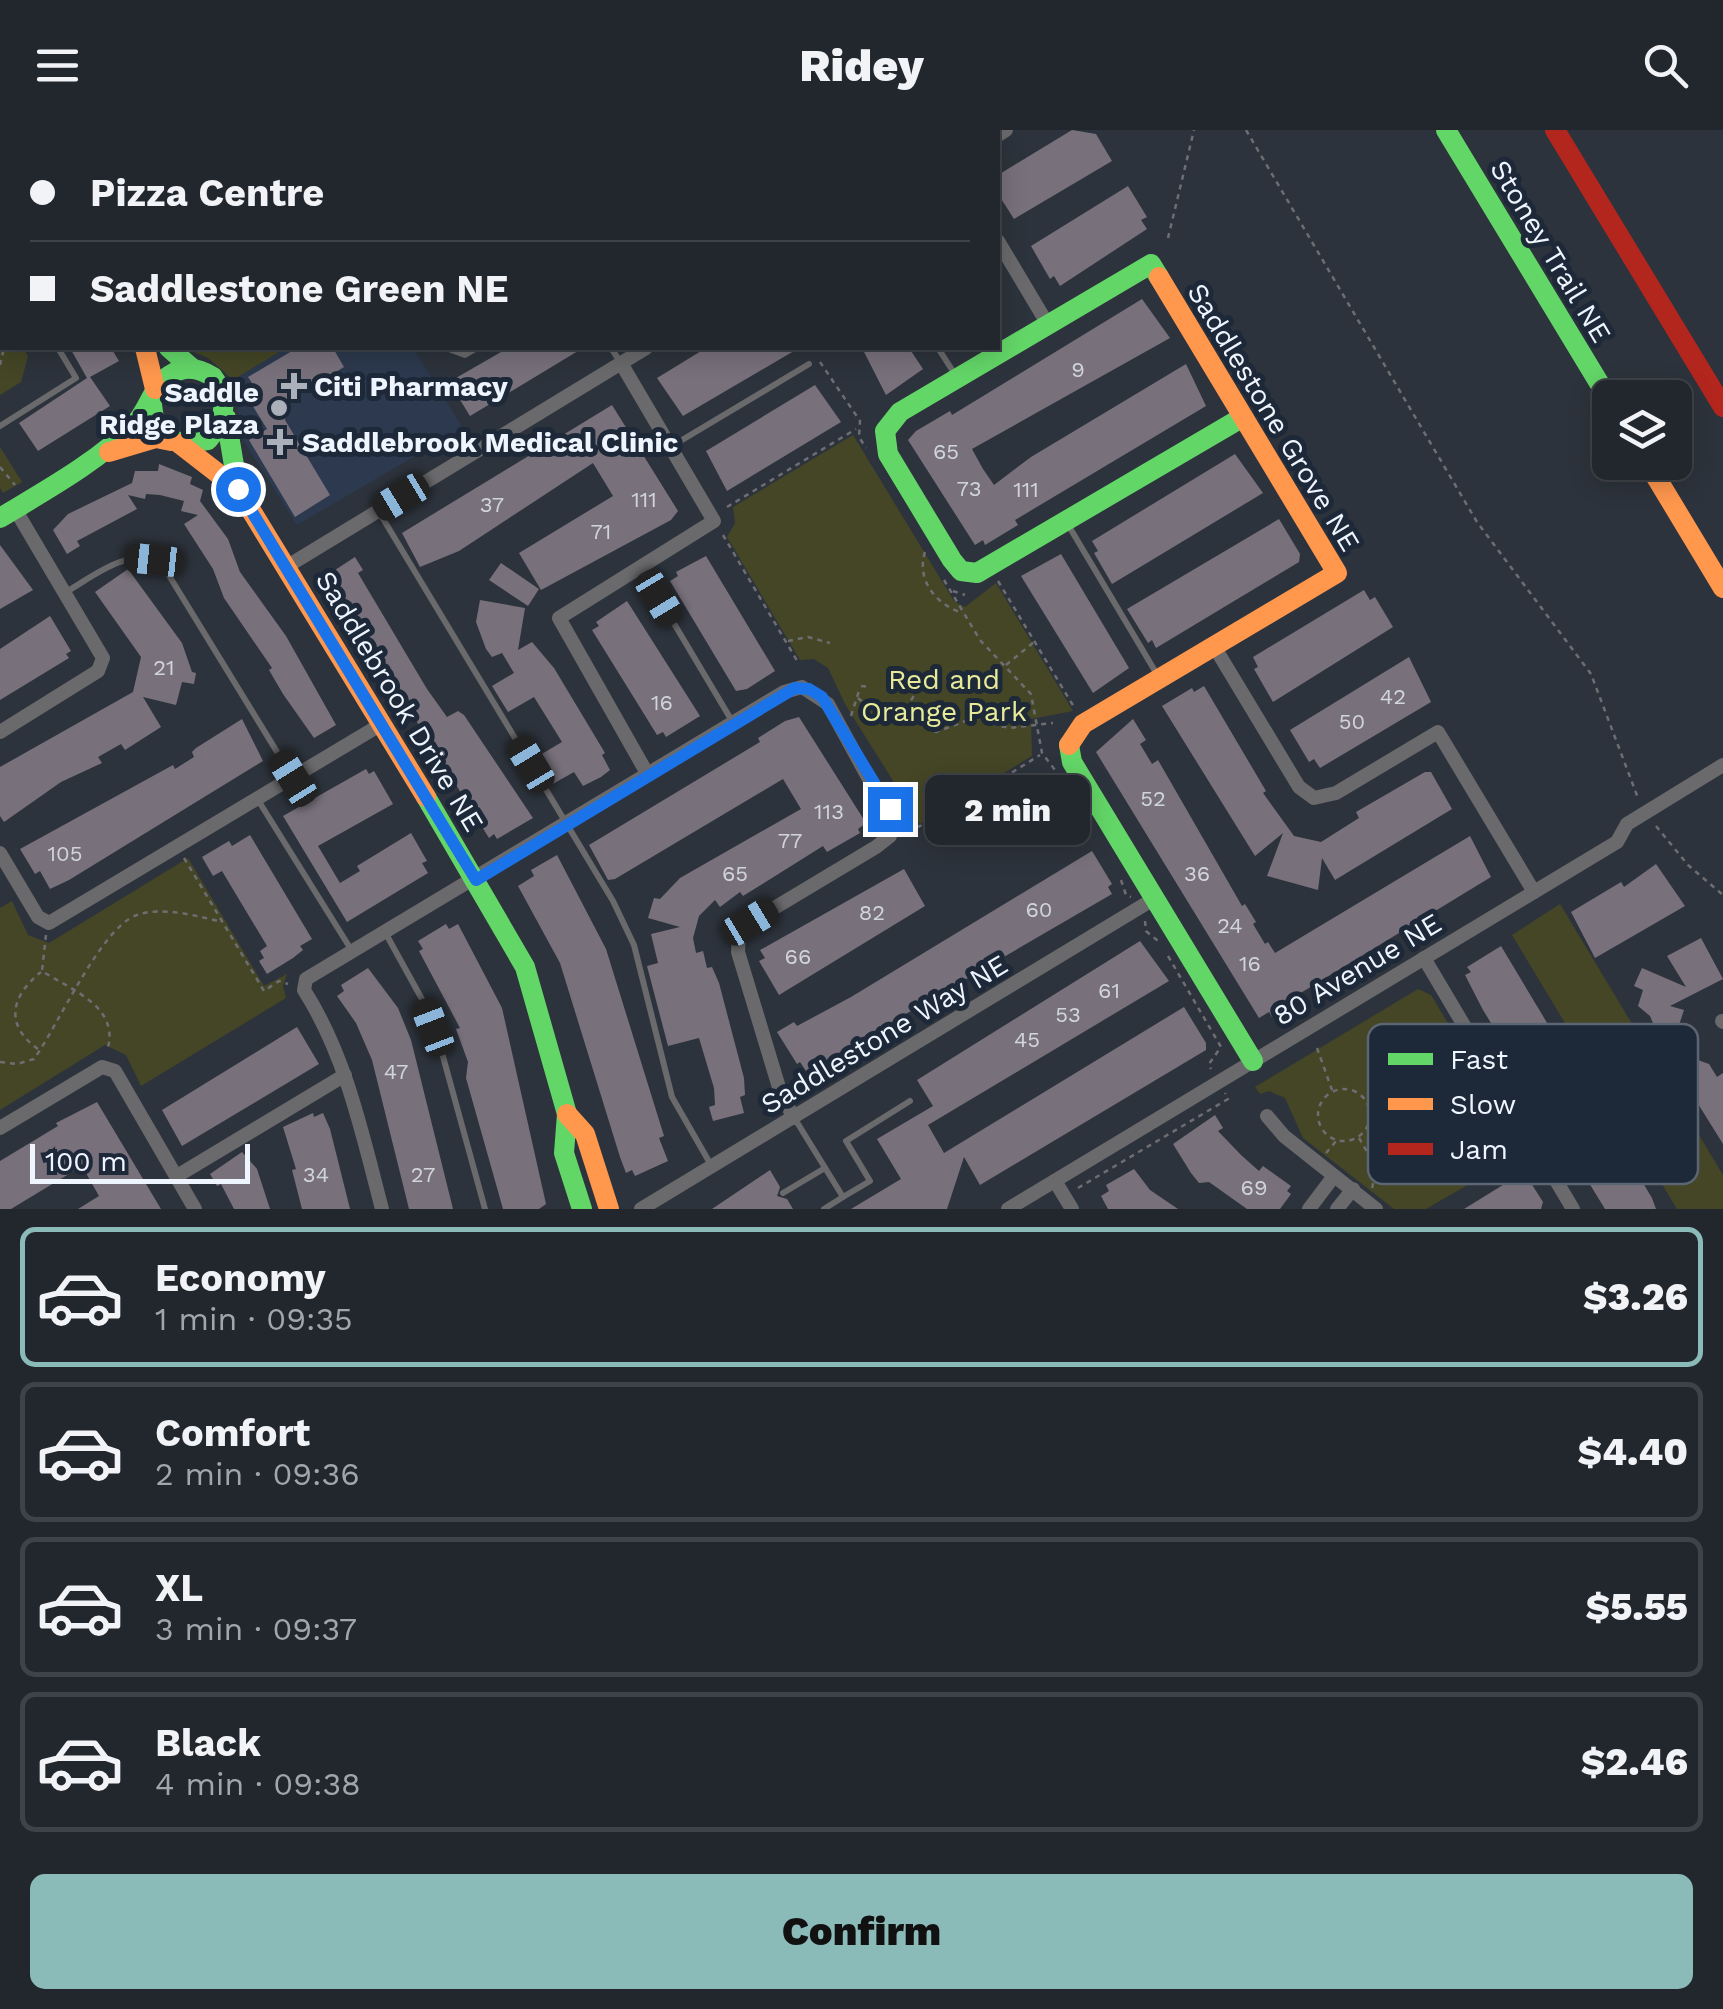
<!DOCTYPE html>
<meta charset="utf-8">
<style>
body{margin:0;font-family:"Work Sans",sans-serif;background:#2a2e35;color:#f1f3f6;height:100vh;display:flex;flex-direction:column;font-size:38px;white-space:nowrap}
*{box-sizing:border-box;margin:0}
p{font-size:32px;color:#a2a5aa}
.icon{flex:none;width:55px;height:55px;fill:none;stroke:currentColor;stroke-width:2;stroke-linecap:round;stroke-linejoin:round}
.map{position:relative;height:1079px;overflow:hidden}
.details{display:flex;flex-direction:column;background:#22262d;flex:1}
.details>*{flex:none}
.hud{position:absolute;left:0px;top:0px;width:1000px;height:220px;box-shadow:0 5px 25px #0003,0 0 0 2px #3f4349;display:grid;align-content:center;height:220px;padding:0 30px;background:#22262d}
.tools{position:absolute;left:1592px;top:250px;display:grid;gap:20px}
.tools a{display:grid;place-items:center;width:100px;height:100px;border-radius:15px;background:#22262d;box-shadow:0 5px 25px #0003,0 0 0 2px #3f4349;font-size:50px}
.scale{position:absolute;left:30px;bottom:25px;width:220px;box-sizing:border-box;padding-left:10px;border:5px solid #eff5fe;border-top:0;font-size:28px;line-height:35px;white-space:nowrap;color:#eff5fe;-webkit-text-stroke:8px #1d2838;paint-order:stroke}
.end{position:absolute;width:45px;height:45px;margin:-22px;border:12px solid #1a73e8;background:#fff;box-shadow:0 0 0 5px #fff}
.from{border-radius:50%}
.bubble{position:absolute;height:70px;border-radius:15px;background:#22262d;box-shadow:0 5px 25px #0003,0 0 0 2px #3f4349;font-size:32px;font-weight:800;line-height:70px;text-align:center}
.car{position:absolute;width:30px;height:60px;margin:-30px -15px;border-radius:12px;box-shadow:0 0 8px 2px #0007;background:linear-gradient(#222 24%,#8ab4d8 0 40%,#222 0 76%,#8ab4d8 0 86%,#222 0)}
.hud b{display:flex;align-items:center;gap:35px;height:95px;font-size:38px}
.hud b+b{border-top:2px solid #3f4349}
.hud i{width:25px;height:25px;background:#f1f3f6}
ul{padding:18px 0 0;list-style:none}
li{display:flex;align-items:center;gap:30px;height:140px;margin:0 20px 15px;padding:0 10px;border:5px solid #3f4349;border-radius:15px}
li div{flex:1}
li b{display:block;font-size:38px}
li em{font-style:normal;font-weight:800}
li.selected{border-color:#8bbbb9}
li>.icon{width:90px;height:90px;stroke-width:1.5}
.button{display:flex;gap:20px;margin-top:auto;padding:20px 30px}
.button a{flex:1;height:115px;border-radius:15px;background:#8bbbb9;color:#111;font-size:40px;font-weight:800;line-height:115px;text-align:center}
header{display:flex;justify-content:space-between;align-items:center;height:130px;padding:0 30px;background:#22262d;font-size:45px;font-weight:800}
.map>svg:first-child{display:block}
.built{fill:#2c394e}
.green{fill:#444626}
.building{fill:#78717c}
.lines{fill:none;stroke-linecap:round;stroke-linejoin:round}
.path{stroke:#6e6e72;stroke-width:2.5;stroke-dasharray:5 5;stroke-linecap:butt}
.lane{stroke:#6a696b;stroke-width:6}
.street{stroke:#6a696b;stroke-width:14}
.fast{stroke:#63d668;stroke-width:20}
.slow{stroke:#ff974d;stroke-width:20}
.jam{stroke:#b3261e;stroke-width:20}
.route{stroke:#1a73e8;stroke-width:12}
.poi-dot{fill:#abb1ba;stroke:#1d2838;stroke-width:4}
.labels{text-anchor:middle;stroke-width:10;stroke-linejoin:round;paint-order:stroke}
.number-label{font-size:22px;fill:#d1d4de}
.street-label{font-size:28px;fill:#eff5fe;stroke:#1d2838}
.poi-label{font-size:28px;font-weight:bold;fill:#eff5fe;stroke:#1d2838;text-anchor:start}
.park-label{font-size:28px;fill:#e7eb99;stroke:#1d2838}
.key{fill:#1d2838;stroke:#5c6673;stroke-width:2.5}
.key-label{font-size:28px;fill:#eff5fe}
</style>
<header><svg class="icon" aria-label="menu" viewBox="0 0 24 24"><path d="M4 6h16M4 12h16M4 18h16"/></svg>Ridey<svg class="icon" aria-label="search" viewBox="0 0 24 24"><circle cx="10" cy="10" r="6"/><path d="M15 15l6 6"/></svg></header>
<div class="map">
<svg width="1723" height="1079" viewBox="0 0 1723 1079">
<rect width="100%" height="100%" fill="#2d333c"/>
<!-- built -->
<path class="built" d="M286 218H413L463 298 297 395 243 310 233 250Z"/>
<!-- green -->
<g class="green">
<path d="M71 0H589L590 2H67Z"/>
<path d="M0 178 2 218H23L28 226 21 252 0 265Z"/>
<path d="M184 218H286L233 250 208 228Z"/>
<path d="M853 305 954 471 965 477 996 453 1073 581 1031 589 1032 626 920 694 845 574 828 538 814 529 800 530 727 407 735 393 733 377Z"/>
<path d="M0 317 22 352 3 363 0 358Z"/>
<path d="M188 728 264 856 287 844 283 856 286 868 141 956 126 925 105 915 0 980V778L12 771 28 805 49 813Z"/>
<path d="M1560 774 1723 1045V1079H1677L1512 805Z"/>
<path d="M1418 859 1431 865 1525 1022 1426 1079H1394L1303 1008 1285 968 1269 961 1260 964 1255 957Z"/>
</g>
<!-- building -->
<g class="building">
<path d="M1072 0 1096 4 1112 31 1014 89 998 64V45Z"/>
<path d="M1128 56 1147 87 1141 90 1147 99 1060 156 1054 146 1050 149 1031 116Z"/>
<path d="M1142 169 1170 208 972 319 983 339 994 355 1031 327 1186 234 1206 276 1015 390 1018 395 985 415 983 410 975 415 908 310 916 301 950 281 952 285Z"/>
<path d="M70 218H111L119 231 90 247 110 276 38 321 19 293 87 248Z"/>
<path d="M297 218H333L344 237 290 270 285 290 330 365 295 387 249 310 267 299 251 273 261 267 248 247Z"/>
<path d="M508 218H583L470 286 449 252Z"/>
<path d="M706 218H799L683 286 657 248Z"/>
<path d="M862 218H894L897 222 909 218 923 239 886 265Z"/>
<path d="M815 255 841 292 727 361 706 321Z"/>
<path d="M612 275 678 381 671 390 541 460 519 423 613 366 593 333 459 421 420 437 402 403Z"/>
<path d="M1235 324 1263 363 1112 454 1094 423 1098 421 1092 411Z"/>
<path d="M159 334 192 347 190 354 203 360 200 371 228 409 240 442 286 506 336 595 314 608 283 564 269 540 272 538 224 468 213 439 184 394 198 385 181 381 184 371 160 365 146 364 145 369 128 365 137 379 77 411 80 416 67 424 53 400 68 384 132 353 135 341H158Z"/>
<path d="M1279 389 1300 424 1299 432 1156 518 1152 510 1148 513 1127 479Z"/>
<path d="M0 415 33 460 0 479Z"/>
<path d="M1061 424 1129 538 1093 563 1021 446Z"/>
<path d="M706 426 775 541 747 559 736 561 670 451 678 446 676 442Z"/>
<path d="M355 427 363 440 358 443 427 559 447 587 458 581 464 585 533 688 497 709 494 704 489 708 337 463 332 442Z"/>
<path d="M501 433 539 459 528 476 489 450Z"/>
<path d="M128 439 182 513 192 542 196 543 194 554 182 552 176 575 143 567 161 597 125 620 121 614 98 627 102 633 61 652 4 692 0 686V637L133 562 141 527 95 462Z"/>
<path d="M1364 460 1370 470 1375 467 1393 497 1273 572 1254 539 1258 537 1253 527Z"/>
<path d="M480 470 525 478 518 520 532 512 554 538 605 623 602 625 610 640 601 647 583 656 574 642 551 655 535 628 562 612 534 567 508 582 492 556 514 543 502 523 492 527 486 519 476 492Z"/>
<path d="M627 471 700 586 666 607 663 602 657 605 592 500 599 496 596 492Z"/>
<path d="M50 486 71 521 66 524 69 528 0 570V519Z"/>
<path d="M1409 527 1431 572 1320 638 1314 629 1309 632 1290 600Z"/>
<path d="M1204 556 1266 661 1263 663 1294 706 1321 712 1359 688 1356 682 1425 642H1431L1452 679 1335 750 1322 728 1318 760 1267 746 1283 703 1255 726 1162 576 1192 558 1194 562Z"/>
<path d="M799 587 866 693 858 699 860 703 827 722 823 716 743 766 740 762 720 777 715 770 699 786 693 808 696 823 703 821 707 838 712 837 719 853 744 948 745 965 740 967 744 983 713 991 709 977 715 975 714 958 699 908 668 916 647 836 658 833 651 804 680 797 648 788 654 768 660 769 680 748 801 679 783 649 615 749 608 750 589 715 760 612 758 608 785 591Z"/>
<path d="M242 589 263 631 69 750 50 759 40 741 35 744 20 719 173 635 175 639 194 627 192 622 196 618Z"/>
<path d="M1133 589 1146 610 1140 614 1152 634 1158 630 1242 776 1245 774 1256 792 1253 794 1265 814 1268 812 1275 823 1470 706 1491 747 1299 864 1302 869 1272 887 1269 882 1259 888 1096 622Z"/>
<path d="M366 639 369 644 374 641 393 674 318 716 340 753 360 741 357 736 411 703 427 731 422 733 428 743 347 792 283 686Z"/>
<path d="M250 705 312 809 300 816 303 820 293 828 267 844 259 831 264 828 260 821 267 816 222 741 213 746 202 727 229 711 232 716Z"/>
<path d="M1092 721 1112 754 1108 757 1112 764 825 931 806 941 800 932 797 934 777 902 794 892 797 896 851 867Z"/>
<path d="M557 725 606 819 664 1006 659 1008 668 1031 635 1046 632 1040 626 1043 620 1027 560 833 518 756 534 746 531 740Z"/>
<path d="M1656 734 1685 776 1595 828 1571 782 1621 752 1624 757Z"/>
<path d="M904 739 925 776 779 865 759 831 765 828 760 820Z"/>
<path d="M446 794 449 799 458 794 502 878 546 1074 539 1079H503L466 948 468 932 456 899 460 898 419 821 423 819 418 811Z"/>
<path d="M1701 808 1723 849 1670 876 1684 880 1679 895 1695 929 1709 934 1717 947 1723 943V1014L1664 919 1650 886 1638 876 1643 860 1634 856 1642 838 1686 857 1667 826Z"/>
<path d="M1140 811 1169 851 928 995 944 1023 1184 877 1206 913V920L980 1055 964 1027 947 1079H851L901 1049 877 1009 933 976 917 950Z"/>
<path d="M1501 816 1652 1068 1656 1079H1605L1483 880 1465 845 1471 842 1467 837Z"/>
<path d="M368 838 398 878 411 910 453 1079H409L372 930 356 893 337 866 344 861 341 855Z"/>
<path d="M297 897 319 934 182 1016 162 980Z"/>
<path d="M97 972 161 1079H78L99 1066 82 1036 11 1079H0V1031L58 996 56 993Z"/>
<path d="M313 983 314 987 323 983 330 999 350 1079H302L292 1040 296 1039 283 997Z"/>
<path d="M1215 985 1223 998 1218 1001 1241 1025 1259 1041 1263 1036 1291 1056 1287 1061 1291 1064 1280 1079H1247L1209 1052 1199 1053 1191 1043 1173 1014Z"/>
<path d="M242 1022 257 1039 270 1079H234L221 1054 217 1056 210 1044Z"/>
<path d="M1134 1039 1150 1060 1178 1079H1108L1101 1066 1109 1061 1106 1055Z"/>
<path d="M770 1040 780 1057 777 1066 787 1069 793 1079H712Z"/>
<path d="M1524 1042 1543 1072 1541 1079H1464Z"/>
</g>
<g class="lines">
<!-- path -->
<g class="path">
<path d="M558 0 560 2"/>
<path d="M672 0 674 2"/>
<path d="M1246 0 1477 392 1591 544 1638 668"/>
<path d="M94 2 99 0"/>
<path d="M609 2 614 0"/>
<path d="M0 30 2 29"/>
<path d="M1168 108 1194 0"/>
<path d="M0 145 2 144"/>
<path d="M0 206 2 214"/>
<path d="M820 232 860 291 859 307 866 318"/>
<path d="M0 235 4 218"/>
<path d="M0 337 15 355"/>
<path d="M727 377 856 299"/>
<path d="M723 405 799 534"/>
<path d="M925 422C916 450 936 475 963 483"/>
<path d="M944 450 980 510 1031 564 1042 623 1055 640"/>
<path d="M998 451 1074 577"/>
<path d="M953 461 965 465"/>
<path d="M788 511 808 507 830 513"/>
<path d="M1006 535 1034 512"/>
<path d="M861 556 870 557"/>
<path d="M858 568 884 590 912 588"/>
<path d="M903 578 917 592 936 602 971 589 1009 598 1053 593"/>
<path d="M906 579 916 562 910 544"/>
<path d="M851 586 859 561"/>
<path d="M1656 696 1688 735 1723 765"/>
<path d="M917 697 934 691 1040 625"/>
<path d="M184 728 264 861 279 851 288 854"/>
<path d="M1121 750 1126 765 1131 767"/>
<path d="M1145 791 1146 801 1158 811"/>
<path d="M46 805 42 841C73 861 121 877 107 921"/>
<path d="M1168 826 1221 917 1209 934 1211 939"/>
<path d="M1317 918 1332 960"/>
<path d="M38 919C4 895 11 866 41 842"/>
<path d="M0 932 17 934 34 929C58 896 101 797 137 785 162 776 197 786 222 792"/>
<circle cx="1344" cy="985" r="26"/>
<path d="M1359 1008 1376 1037 1372 1059"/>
<path d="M1326 1023 1337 1010"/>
<path d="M1078 1058 1228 969 1225 963"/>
</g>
<!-- lane -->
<g class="lane">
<path d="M806 0 807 2"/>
<path d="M446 218 465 225 477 218"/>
<path d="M611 218 621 233"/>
<path d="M938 218 956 246"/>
<path d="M0 296 76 248 58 218"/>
<path d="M672 316 809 234"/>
<path d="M379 382 613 771 634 815 672 967 711 1035"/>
<path d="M1067 393 1158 546"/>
<path d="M641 438 732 591"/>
<path d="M66 462C96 445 133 412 165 439L293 648"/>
<path d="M258 670 352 821"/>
<path d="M386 804 423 871 442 923 485 1079"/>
<path d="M795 989 843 1067 870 1051 846 1011 910 971"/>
<path d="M783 1063 825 1038"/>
<path d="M824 1079 843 1067"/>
</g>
<!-- street -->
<g class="street">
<path d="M695 0 696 2"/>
<path d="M998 5 1006 0"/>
<path d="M998 111 1047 193"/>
<path d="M621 233 714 391 559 488 648 645"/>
<path d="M286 437 646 218"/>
<path d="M1214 516 1299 657 1314 668 1336 663 1438 602 1534 762"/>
<path d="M0 602 98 541 103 528 15 379"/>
<path d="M0 723 38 787 49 793 380 595"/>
<path d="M1424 828 1573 1079"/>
<path d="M1722 891 1723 892"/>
<path d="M1267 986 1284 1006 1376 1079"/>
<path d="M0 998 102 937 115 941 195 1079"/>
<path d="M177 1046 345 945"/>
<path d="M1055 1051 1072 1079"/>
<path d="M382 1079C362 1003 346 926 304 860L306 849 784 562 802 557 828 574 893 693 890 706 876 717 751 792 739 804 738 822 781 964 794 988"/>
<path d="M641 1079 1152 770"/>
<path d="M1008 1079 1617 712 1627 694 1723 635"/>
<path d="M1309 1079 1334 1046"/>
<path d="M1337 1079 1353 1059"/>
</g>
<!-- fast -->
<g class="fast">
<path d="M24 0 26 2"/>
<path d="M1446 0 1610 271"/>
<path d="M1159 147 1151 134 900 282 885 301 888 324 952 430 961 441 977 443 1243 287"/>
<path d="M169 218 193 239"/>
<path d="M226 288 238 359"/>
<path d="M0 388C46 360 96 333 134 295 149 280 152 256 170 245 185 235 199 238 213 247 230 269 225 289 208 310L180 314 155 296 151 268"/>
<path d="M1069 615 1072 632 1253 931"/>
<path d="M426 667 525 837 567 984 564 1023 582 1079"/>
</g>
<!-- slow -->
<g class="slow">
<path d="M145 218 155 259"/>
<path d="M180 314 238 359 426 667"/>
<path d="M109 322 156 308 171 311"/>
<path d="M1647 332 1723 458"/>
<path d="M1069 615 1083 594 1337 443 1159 147"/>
<path d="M567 984 585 1004 609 1079"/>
</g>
<!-- jam -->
<path class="jam" d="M1555 0 1723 277"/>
</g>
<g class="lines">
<!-- route -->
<path class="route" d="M238 359 476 750 795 558 809 559 822 567 890 679"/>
</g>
<!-- markers -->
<g class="poi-dot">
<path d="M289 241h10v10h10v10h-10v10h-10v-10h-10v-10h10z"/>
<circle cx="279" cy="278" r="10"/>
<path d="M275 297h10v10h10v10h-10v10h-10v-10h-10v-10h10z"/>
</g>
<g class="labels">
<!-- number labels -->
<g class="number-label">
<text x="1078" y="247">9</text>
<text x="946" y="329">65</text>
<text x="969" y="366">73</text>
<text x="1026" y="367">111</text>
<text x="644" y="377">111</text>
<text x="492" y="382">37</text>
<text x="601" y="409">71</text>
<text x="164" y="545">21</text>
<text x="1393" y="574">42</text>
<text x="662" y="580">16</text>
<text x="1352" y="599">50</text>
<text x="1153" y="676">52</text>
<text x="829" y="689">113</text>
<text x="790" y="718">77</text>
<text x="65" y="731">105</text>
<text x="735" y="751">65</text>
<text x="1197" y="751">36</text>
<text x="1039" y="787">60</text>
<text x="872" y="790">82</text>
<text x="1230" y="803">24</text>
<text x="798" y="834">66</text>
<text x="1250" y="841">16</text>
<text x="1109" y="868">61</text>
<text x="1068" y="892">53</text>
<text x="1027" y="917">45</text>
<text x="396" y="949">47</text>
<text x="316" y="1052">34</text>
<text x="423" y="1052">27</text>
<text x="1254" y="1065">69</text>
</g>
<!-- street labels -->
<g class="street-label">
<text transform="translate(1551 121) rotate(59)" y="10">Stoney Trail NE</text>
<text transform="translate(1274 287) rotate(59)" y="10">Saddlestone Grove NE</text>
<text transform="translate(400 571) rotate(59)" y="10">Saddlebrook Drive NE</text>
<text transform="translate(1357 839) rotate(-31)" y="10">80 Avenue NE</text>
<text transform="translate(884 904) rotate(-31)" y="10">Saddlestone Way NE</text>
</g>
<!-- poi labels -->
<g class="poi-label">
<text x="314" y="266">Citi Pharmacy</text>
<text x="259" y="272" text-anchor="end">Saddle<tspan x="259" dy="32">Ridge Plaza</tspan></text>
<text x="302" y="322">Saddlebrook Medical Clinic</text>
</g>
<!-- park labels -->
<g class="park-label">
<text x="944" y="559">Red and<tspan x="944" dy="32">Orange Park</tspan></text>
</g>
</g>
<!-- legend -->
<rect x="1368" y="894" width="330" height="160" rx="15" class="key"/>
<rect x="1388" y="923" width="45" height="12" fill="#63d668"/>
<rect x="1388" y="968" width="45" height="12" fill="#ff974d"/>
<rect x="1388" y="1013" width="45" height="12" fill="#b3261e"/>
<g class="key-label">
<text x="1450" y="939">Fast</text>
<text x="1450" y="984">Slow</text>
<text x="1450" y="1029">Jam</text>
</g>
</svg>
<div class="tools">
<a><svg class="icon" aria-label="layers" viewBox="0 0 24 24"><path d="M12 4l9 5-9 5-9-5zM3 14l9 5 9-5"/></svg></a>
</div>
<div class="scale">100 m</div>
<i class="end from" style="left:238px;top:359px"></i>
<i class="end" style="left:890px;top:679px"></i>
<div class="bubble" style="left:925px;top:645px;width:165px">2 min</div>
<i class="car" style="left:401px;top:367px;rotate:239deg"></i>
<i class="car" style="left:154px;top:430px;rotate:276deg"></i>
<i class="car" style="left:659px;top:468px;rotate:149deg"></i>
<i class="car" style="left:531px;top:634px;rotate:329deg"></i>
<i class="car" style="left:293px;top:648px;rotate:328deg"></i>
<i class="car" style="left:750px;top:792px;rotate:59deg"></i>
<i class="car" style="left:433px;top:897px;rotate:339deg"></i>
<div class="hud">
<b><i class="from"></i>Pizza Centre</b>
<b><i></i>Saddlestone Green NE</b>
</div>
</div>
<section class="details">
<ul>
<li class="selected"><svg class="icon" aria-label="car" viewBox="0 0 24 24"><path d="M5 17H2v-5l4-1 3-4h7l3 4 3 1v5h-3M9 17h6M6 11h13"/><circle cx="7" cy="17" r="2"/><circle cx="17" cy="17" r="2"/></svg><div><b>Economy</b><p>1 min · 09:35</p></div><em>$3.26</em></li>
<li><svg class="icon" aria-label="car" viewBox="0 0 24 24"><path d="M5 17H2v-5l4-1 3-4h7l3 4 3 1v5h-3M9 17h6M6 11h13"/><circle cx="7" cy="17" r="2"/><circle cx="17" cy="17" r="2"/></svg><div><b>Comfort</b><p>2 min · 09:36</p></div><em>$4.40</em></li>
<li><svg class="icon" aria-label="car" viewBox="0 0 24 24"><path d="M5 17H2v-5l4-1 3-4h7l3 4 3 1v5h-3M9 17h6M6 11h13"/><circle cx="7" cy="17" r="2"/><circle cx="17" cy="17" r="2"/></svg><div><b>XL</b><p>3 min · 09:37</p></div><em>$5.55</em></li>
<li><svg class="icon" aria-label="car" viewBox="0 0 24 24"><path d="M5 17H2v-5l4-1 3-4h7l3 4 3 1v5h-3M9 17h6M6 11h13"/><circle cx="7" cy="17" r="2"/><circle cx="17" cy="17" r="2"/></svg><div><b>Black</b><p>4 min · 09:38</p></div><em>$2.46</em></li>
</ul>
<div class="button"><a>Confirm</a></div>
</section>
